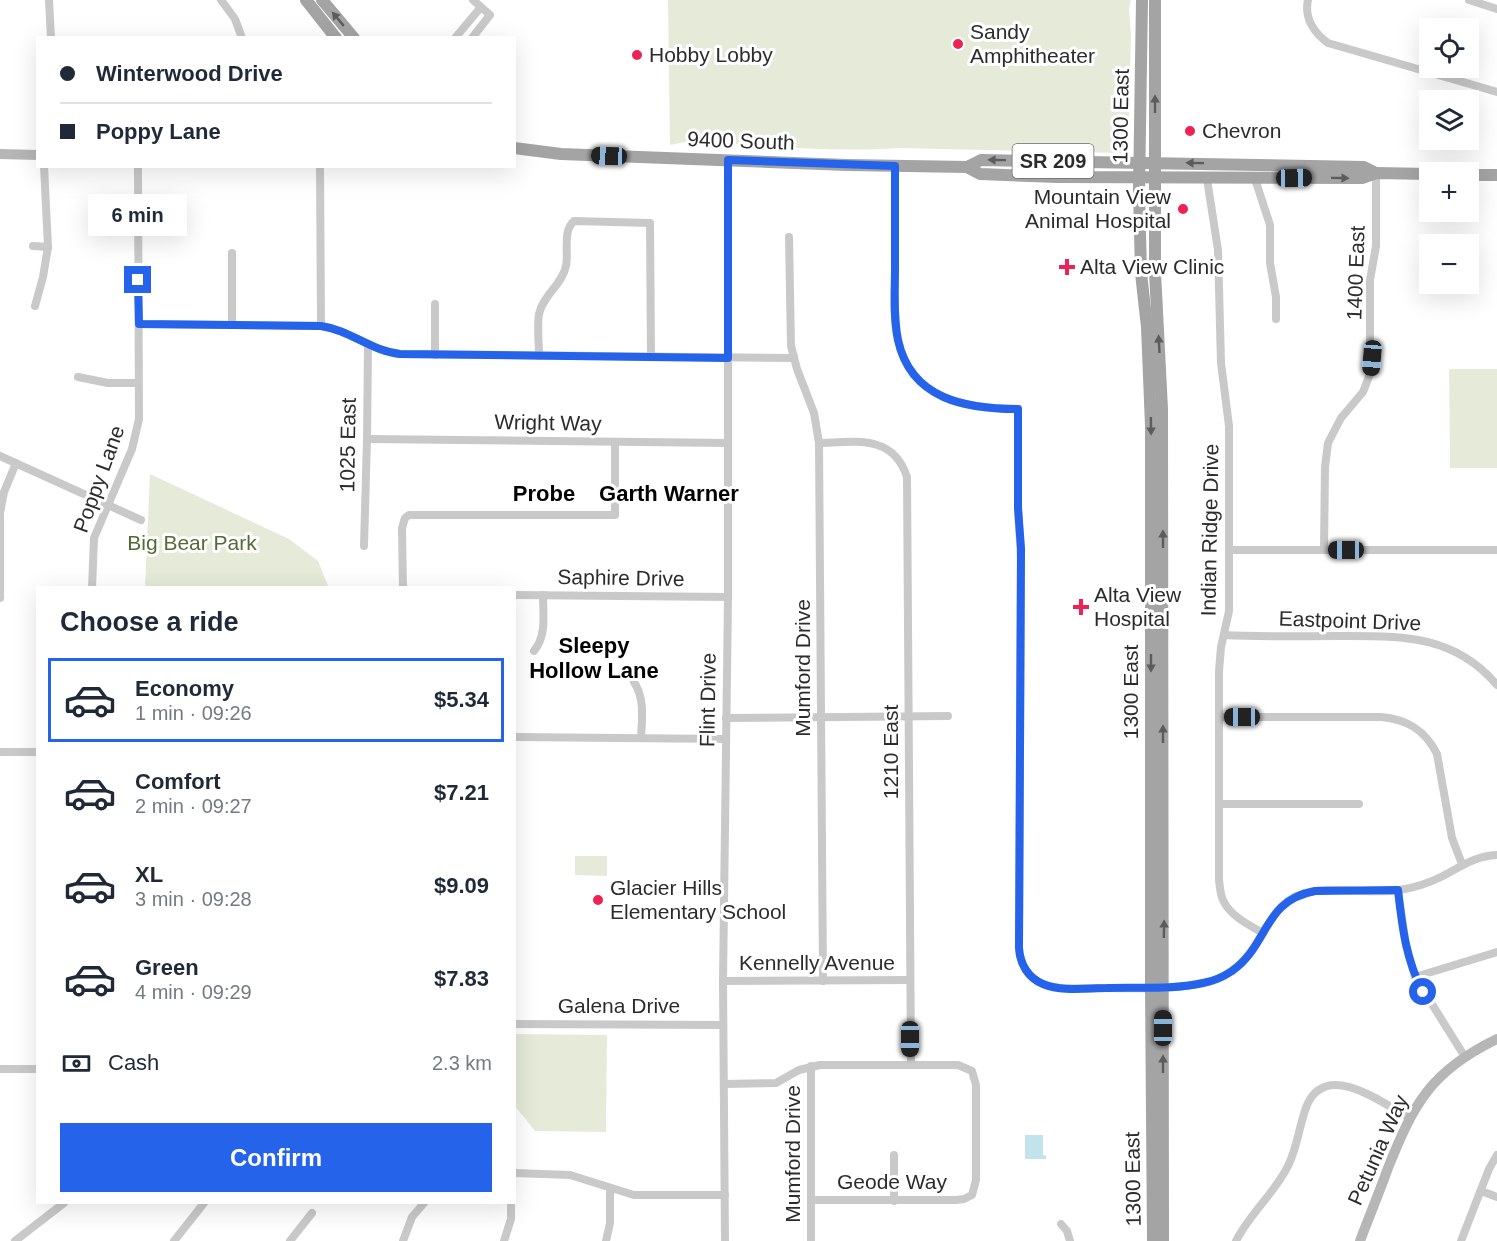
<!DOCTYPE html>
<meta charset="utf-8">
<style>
body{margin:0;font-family:Helvetica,sans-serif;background:#f2f2f3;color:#1f2937;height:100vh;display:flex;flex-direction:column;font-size:22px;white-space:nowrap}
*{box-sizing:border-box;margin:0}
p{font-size:20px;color:#747a83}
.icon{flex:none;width:33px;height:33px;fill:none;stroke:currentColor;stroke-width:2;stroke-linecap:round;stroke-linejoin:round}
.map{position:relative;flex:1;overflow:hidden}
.sheet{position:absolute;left:36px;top:586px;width:480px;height:618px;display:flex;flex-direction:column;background:#fff;border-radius:0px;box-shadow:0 6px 24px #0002}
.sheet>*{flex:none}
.guide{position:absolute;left:36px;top:36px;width:480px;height:132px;border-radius:0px;box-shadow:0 6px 24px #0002;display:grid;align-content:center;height:132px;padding:0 24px;background:#fff}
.controls{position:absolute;left:1419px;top:18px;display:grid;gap:12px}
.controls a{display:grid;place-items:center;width:60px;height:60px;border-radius:0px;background:#fff;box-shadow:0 6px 24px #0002;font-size:30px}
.end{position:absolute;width:27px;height:27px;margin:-14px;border:8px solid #2563eb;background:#fff;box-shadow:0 0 0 3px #fff}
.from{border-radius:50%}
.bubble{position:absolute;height:42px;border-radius:0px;background:#fff;box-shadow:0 6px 24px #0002;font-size:20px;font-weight:700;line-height:42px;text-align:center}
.car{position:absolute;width:18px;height:36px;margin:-18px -9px;border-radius:8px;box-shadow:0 0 4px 2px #0007;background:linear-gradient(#222 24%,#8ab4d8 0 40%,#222 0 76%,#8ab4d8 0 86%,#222 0)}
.guide b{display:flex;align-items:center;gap:21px;height:57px;font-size:22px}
.guide b+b{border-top:2px solid #e0e1e3}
.guide i{width:15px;height:15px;background:#1f2937}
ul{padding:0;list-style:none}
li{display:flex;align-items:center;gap:18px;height:84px;margin:0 12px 9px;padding:0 12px;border:3px solid transparent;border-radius:0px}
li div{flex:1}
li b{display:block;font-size:22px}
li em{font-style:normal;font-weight:700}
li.current{border-color:#2563eb}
li>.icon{width:54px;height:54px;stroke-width:1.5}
h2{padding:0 24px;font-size:27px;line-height:72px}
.pay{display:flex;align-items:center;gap:15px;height:66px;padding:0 24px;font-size:22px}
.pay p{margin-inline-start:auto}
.cta{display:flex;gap:12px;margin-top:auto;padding:12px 24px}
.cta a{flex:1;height:69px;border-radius:0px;background:#2563eb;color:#fff;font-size:24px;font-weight:700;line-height:69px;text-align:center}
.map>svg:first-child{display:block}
.green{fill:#e5ebd8}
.water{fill:#c2e3ec}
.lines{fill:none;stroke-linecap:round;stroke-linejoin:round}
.street{stroke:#c9c9c9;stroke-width:8}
.secondary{stroke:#b6b6b6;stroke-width:10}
.primary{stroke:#a4a4a4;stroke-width:12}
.oneway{fill:#5c5c5c}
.route{stroke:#2563eb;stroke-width:8}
.poi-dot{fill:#ee2254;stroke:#fff;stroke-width:2}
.labels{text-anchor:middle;stroke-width:6;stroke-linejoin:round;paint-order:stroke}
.shield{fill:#fff;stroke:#6b6b6b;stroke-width:1.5}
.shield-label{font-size:20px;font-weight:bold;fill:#2c2c2c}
.poi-label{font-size:21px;fill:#2c2c2c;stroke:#fff;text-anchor:start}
.street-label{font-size:21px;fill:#2c2c2c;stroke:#fff}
.park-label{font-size:21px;fill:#576937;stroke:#fff}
.neighbourhood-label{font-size:22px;font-weight:bold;fill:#000;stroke:#fff}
</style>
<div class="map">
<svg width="1497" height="1241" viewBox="0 0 1497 1241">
<rect width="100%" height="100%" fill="#fff"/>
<!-- green -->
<g class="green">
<path d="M668 0H1131L1129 8 1131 36 1128 149 1122 153 899 148C827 153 757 144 685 142L670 145Z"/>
<path d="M1449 369H1497V468H1450Z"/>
<path d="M150 474 289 539 318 561 329 588H145Z"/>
<path d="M575 856H607V876L575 875Z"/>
<path d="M515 1034 607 1035 606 1132 535 1131 515 1106Z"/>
</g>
<!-- water -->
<path class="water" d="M1025 1135H1043V1155L1046 1156V1159H1025Z"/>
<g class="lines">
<!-- street -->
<g class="street">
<path d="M49 0 51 38"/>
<path d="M221 0 235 19 242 38"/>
<path d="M1308 0C1304 18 1314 33 1328 43L1497 92"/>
<path d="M1469 0 1497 9"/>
<path d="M455 38 481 7"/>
<path d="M472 38 490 15 473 0"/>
<path d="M320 166 321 326"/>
<path d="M895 166C895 201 895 236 895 271 895 294 893 318 898 340 911 400 966 409 1018 409V508L1021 559 1019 948C1020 964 1028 977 1043 984 1060 991 1083 988 1102 988 1133 988 1166 990 1197 984 1208 983 1218 980 1227 974 1262 954 1266 907 1299 895 1327 884 1369 895 1399 890 1414 888 1429 883 1443 876 1462 866 1475 856 1497 855"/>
<path d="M1207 179 1218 250 1221 363 1229 426V611L1221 647 1219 671V880C1220 886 1220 894 1223 900 1230 916 1249 925 1263 933"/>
<path d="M1255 179 1270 225V263L1276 297V319"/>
<path d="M789 237 791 346 797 369 814 413 819 443 823 981"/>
<path d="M33 246 48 247"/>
<path d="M232 253V325"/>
<path d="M435 304V355"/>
<path d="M35 306 43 277 48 247 44 166"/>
<path d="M139 324 321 326C350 330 371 351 400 354L794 358"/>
<path d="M539 356C539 342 537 327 539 314 543 295 562 285 566 266 569 252 562 232 574 221L650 223 651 357"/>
<path d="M78 377 108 383H138"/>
<path d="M367 439 728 443"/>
<path d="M819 443C856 442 893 434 907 477L911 1065"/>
<path d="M0 456 141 520"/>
<path d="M364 546 367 439 368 345"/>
<path d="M1229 550H1497"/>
<path d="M1324 550 1325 467 1328 443 1341 418 1363 392 1370 374V280L1376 246V173"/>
<path d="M92 588 94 538 132 449 139 419 138 166"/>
<path d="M403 588 402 528 405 518 409 515H615V442"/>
<path d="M514 595 728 597"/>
<path d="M0 598V513L4 492 16 463"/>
<path d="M1224 635C1263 637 1301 636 1340 636 1401 636 1454 634 1497 685"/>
<path d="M534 651C547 635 543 615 543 595"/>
<path d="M634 682C645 699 642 718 641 738"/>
<path d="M1219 717H1381C1407 719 1425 730 1437 754L1452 838 1462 864"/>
<path d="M726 718 948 716"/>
<path d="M514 737 725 739"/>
<path d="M0 752H38"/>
<path d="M1219 804H1359"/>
<path d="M1398 890 1406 946 1415 977 1465 1057"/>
<path d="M1415 977 1497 952"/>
<path d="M723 981 910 980"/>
<path d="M514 1024 723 1025"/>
<path d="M0 1069H38"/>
<path d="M724 1084 776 1083 799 1070 820 1065H958L972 1071 976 1085V1180L972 1195 964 1199 956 1200H811"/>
<path d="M894 1155V1201"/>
<path d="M514 1173 570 1175 634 1195H725"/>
<path d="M1481 1191 1497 1197"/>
<path d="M1061 1224 1067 1231 1070 1241"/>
<path d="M15 1241 64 1203"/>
<path d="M174 1241 204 1203"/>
<path d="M290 1241 312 1213"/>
<path d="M403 1241 412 1217 424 1203"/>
<path d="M504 1241 511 1219V1203"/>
<path d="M606 1241 610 1223V1188"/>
<path d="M725 1241 723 981 728 597V160"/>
<path d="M811 1241V1066"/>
<path d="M1236 1241C1250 1213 1274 1194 1288 1166 1298 1146 1299 1125 1307 1105 1327 1060 1383 1103 1409 1118"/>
<path d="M1461 1241 1489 1169 1497 1155"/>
</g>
<!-- secondary -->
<g class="secondary">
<path d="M0 154 38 155"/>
<path d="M1360 1241C1369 1217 1379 1193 1388 1168 1414 1103 1431 1071 1497 1039"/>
</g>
<!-- primary -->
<g class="primary">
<path d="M306 0 336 38"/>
<path d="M322 0 354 38"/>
<path d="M1142 0 1139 191 1141 273 1147 327 1151 426V987L1153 1241"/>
<path d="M1155 0V272L1162 409 1163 1241"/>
<path d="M514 148 561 154 847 165 967 167 980 174 1057 177 1362 178 1376 173 1430 174"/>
<path d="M967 167 981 160 1364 167 1376 173"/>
<path d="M1468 175H1497"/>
</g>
</g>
<!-- one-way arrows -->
<defs><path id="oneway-solid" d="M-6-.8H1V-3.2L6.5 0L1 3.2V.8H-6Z" transform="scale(1.5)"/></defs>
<g class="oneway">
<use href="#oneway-solid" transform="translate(338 19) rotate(-130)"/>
<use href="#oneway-solid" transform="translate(1155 104) rotate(-90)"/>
<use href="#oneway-solid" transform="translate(997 160) rotate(-179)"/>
<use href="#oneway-solid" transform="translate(1195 163) rotate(-179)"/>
<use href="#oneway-solid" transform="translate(1340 178) rotate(1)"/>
<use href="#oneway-solid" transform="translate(1159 344) rotate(-93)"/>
<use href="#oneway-solid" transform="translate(1151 426) rotate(89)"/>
<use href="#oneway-solid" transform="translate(1163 539) rotate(-90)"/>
<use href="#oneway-solid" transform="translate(1151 663) rotate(90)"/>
<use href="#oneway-solid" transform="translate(1163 734) rotate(-90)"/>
<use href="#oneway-solid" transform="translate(1164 929) rotate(-89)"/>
<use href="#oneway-solid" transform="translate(1163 1064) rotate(-90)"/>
</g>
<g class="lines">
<!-- route -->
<path class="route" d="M138 280 139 324 321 326C350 330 371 351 400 354L728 358V160L895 166C895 199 895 233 895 267 895 291 893 316 898 340 911 400 967 409 1018 409V508L1021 548 1019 948C1020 964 1028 978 1043 984 1062 992 1087 988 1107 988 1139 987 1172 990 1203 983 1214 981 1223 977 1232 971 1270 944 1262 901 1315 891L1398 890C1402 926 1406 960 1423 992"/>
</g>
<!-- markers -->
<g class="poi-dot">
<circle cx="958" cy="44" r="6"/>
<circle cx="637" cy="55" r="6"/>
<circle cx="1190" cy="131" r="6"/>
<circle cx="1183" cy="209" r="6"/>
<path d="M1064 258h6v6h6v6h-6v6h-6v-6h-6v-6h6z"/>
<path d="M1078 598h6v6h6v6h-6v6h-6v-6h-6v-6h6z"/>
<circle cx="598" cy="900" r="6"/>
</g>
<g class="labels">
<!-- shield labels -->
<rect class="shield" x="1012.5" y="144" width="81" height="34" rx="4.5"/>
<g class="shield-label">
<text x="1053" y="168">SR 209</text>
</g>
<!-- poi labels -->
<g class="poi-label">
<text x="970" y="39">Sandy<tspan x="970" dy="24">Amphitheater</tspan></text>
<text x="649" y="62">Hobby Lobby</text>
<text x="1202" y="138">Chevron</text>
<text x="1171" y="204" text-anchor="end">Mountain View<tspan x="1171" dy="24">Animal Hospital</tspan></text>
<text x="1080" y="274">Alta View Clinic</text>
<text x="1094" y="602">Alta View<tspan x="1094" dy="24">Hospital</tspan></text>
<text x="610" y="895">Glacier Hills<tspan x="610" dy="24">Elementary School</tspan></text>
</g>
<!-- street labels -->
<g class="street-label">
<text transform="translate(1121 116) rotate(-89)" y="7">1300 East</text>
<text transform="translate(741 141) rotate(2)" y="7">9400 South</text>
<text transform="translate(1356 273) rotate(-88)" y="7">1400 East</text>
<text transform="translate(548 423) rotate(1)" y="7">Wright Way</text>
<text transform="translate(348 445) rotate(-89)" y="7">1025 East</text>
<text transform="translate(99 479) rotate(-70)" y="7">Poppy Lane</text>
<text transform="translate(1210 530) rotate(-89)" y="7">Indian Ridge Drive</text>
<text transform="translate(621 578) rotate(1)" y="7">Saphire Drive</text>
<text transform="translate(1350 621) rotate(2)" y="7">Eastpoint Drive</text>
<text transform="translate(803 668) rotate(-90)" y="7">Mumford Drive</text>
<text transform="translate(1131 692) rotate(-90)" y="7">1300 East</text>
<text transform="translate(708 700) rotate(-89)" y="7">Flint Drive</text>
<text transform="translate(891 752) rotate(-90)" y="7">1210 East</text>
<text x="817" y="970">Kennelly Avenue</text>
<text x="619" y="1013">Galena Drive</text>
<text transform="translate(1378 1150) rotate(-66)" y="7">Petunia Way</text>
<text transform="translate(793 1154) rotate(-90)" y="7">Mumford Drive</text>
<text transform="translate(1133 1179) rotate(-91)" y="7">1300 East</text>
<text x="892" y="1189">Geode Way</text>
</g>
<!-- park labels -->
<g class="park-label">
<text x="192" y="550">Big Bear Park</text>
</g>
<!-- neighbourhood labels -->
<g class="neighbourhood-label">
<text x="544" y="501">Probe</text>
<text x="669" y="501">Garth Warner</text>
<text x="594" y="653">Sleepy<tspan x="594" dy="25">Hollow Lane</tspan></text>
</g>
</g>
</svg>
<div class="controls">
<a><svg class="icon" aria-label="locate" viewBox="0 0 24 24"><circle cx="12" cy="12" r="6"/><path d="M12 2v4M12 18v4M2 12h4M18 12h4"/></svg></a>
<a><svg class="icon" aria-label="layers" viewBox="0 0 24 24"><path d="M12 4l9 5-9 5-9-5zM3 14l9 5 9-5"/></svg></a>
<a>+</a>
<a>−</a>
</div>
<i class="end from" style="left:1423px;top:992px"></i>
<i class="end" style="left:138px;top:280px"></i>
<div class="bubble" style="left:88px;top:194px;width:99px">6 min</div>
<i class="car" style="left:609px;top:156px;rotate:272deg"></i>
<i class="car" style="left:1294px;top:178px;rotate:89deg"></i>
<i class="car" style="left:1372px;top:358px;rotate:185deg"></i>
<i class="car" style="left:1346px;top:550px;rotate:270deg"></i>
<i class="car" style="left:1242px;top:717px;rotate:270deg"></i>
<i class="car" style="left:1163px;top:1028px;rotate:0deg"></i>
<i class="car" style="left:910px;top:1039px;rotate:180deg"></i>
<div class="guide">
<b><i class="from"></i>Winterwood Drive</b>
<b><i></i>Poppy Lane</b>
</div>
<section class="sheet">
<h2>Choose a ride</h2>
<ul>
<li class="current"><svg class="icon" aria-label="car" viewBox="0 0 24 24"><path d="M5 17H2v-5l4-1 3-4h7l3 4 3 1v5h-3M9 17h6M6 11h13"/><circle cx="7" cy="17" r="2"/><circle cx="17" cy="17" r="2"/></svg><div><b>Economy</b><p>1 min · 09:26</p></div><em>$5.34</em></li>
<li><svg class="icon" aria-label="car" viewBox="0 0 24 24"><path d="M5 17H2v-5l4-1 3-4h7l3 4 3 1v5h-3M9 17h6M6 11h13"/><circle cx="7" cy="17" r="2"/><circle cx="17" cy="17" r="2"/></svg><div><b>Comfort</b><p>2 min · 09:27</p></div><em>$7.21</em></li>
<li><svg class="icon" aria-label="car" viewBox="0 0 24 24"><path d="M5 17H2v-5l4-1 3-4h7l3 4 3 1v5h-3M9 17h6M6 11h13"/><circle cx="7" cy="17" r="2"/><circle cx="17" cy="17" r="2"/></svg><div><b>XL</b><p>3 min · 09:28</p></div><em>$9.09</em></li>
<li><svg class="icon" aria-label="car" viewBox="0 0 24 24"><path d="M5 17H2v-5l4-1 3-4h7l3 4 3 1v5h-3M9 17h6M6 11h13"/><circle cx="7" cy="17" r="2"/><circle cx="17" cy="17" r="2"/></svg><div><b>Green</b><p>4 min · 09:29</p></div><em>$7.83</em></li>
</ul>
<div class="pay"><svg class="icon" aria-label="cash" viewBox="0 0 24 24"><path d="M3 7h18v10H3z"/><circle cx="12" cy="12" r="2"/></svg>Cash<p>2.3 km</p></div>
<div class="cta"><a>Confirm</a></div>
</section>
</div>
